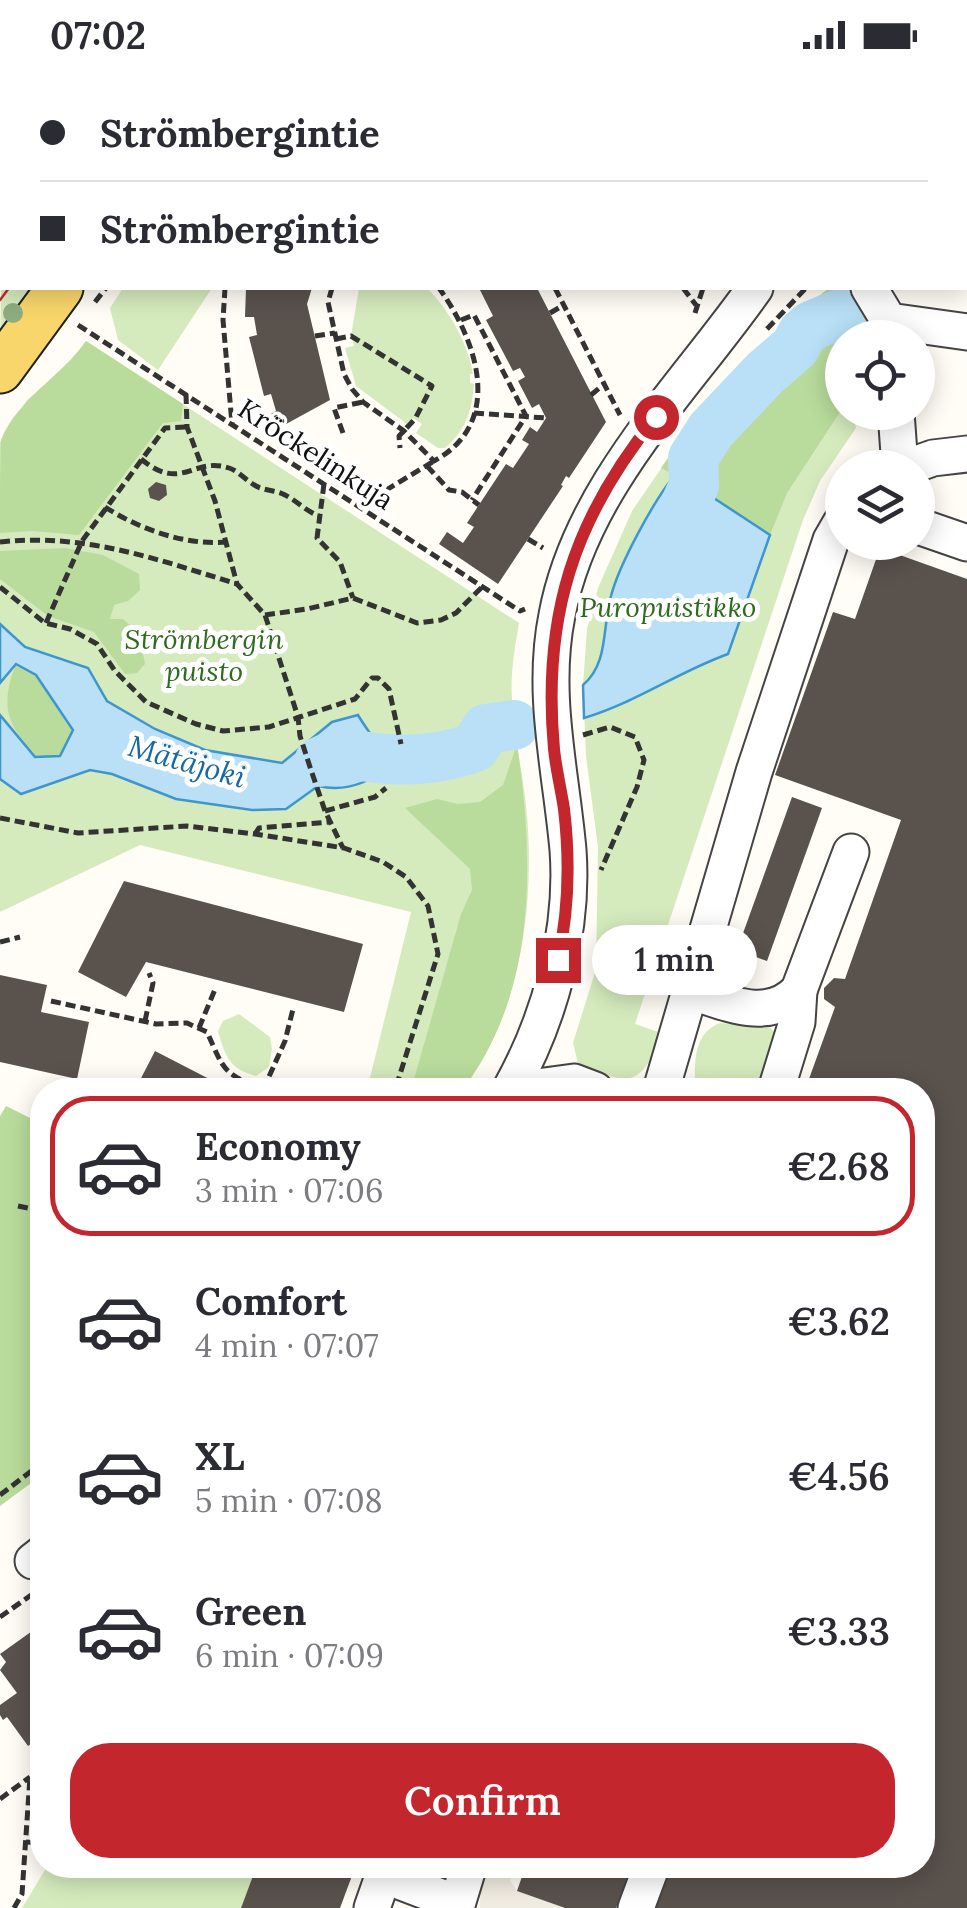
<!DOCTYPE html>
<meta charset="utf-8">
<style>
body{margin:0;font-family:Lora,serif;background:#f2f2f3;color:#2b2b33;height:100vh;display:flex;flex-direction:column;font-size:38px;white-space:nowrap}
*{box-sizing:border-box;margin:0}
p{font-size:32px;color:#7c7c81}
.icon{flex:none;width:55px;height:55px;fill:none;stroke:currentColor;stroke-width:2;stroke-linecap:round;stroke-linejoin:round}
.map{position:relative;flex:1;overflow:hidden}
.details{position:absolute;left:30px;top:1008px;width:905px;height:800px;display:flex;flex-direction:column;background:#fff;border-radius:40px;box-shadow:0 5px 25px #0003}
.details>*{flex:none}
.banner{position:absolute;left:0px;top:0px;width:968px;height:220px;box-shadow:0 5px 25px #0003;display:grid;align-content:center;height:220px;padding:0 40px;background:#fff}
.controls{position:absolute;left:825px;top:250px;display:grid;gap:20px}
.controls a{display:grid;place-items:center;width:110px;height:110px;border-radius:50%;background:#fff;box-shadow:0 5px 25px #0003;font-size:50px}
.end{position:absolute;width:45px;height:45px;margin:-22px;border:12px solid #c4262e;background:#fff;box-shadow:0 0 0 5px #fff}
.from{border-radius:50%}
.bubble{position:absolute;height:70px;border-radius:35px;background:#fff;box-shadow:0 5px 25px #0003;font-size:32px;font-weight:600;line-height:70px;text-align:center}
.banner b{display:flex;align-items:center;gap:35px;height:95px;font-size:38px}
.banner b+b{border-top:2px solid #e1e1e2}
.banner i{width:25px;height:25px;background:#2b2b33}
ul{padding:18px 0 0;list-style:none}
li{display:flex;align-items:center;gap:30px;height:140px;margin:0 20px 15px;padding:0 20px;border:5px solid transparent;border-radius:40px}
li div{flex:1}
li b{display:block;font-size:38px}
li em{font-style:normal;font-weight:600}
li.active{border-color:#c4262e}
li>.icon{width:90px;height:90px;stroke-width:1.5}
.action{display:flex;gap:20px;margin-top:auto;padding:20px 40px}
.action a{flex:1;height:115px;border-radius:40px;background:#c4262e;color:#fff;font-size:40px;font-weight:600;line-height:115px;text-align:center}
.status{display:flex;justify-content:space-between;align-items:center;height:70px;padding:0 50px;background:#fff;direction:ltr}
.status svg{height:28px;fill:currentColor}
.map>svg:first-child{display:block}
.green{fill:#d5ebbd}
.forest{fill:#b9dc9c}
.plaza{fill:#f1ede2}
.water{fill:#b9e0f7;stroke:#3f96cf;stroke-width:2.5}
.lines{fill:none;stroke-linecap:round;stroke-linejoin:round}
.river{stroke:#b9e0f7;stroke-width:50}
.building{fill:#5a524d}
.minor-casing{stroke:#444;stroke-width:39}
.major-casing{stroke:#222;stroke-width:49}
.path{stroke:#333;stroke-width:5;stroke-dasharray:10 5;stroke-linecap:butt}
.minor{stroke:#fff;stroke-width:35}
.major{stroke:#f9d66b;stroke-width:45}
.tram{stroke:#c4262e;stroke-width:2.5}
.tree{fill:#8dad7f}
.route{stroke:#c4262e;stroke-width:12}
.labels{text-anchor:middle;stroke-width:10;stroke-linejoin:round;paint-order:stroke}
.street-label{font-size:28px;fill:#111;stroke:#fff}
.park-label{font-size:28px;font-style:italic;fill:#2f6b1f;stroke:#fff}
.water-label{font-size:30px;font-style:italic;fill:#1768a6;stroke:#fff}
</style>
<div class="status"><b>07:02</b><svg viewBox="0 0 49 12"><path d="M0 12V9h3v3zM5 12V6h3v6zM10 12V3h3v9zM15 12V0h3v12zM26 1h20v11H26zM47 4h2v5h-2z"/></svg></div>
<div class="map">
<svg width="967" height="1838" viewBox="0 0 967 1838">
<rect width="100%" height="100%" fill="#fffdf5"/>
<!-- green -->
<g class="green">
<path d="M2 163V218H41L0 274Z"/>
<path d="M123 218H212L158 300 118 270 110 238Z"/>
<path d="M359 218H427C449 240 468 273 473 304H470V313L474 314C472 341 466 360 445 378H438L416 363 422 354 413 348 407 354 356 316 345 278 354 276 351 266Z"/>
<path d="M829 218H845L875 266 842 268V342L853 343 856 358 820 411 803 450 635 954 664 964C638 1019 630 1016 578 993L573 973 596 899 598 777 586 686 583 615 587 559 598 518 632 441 684 365 734 306 803 239Z"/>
<path d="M86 271 519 553C515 577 510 604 512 629 514 665 522 700 526 735 536 830 522 942 462 1020H367L411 842 140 775 0 842V372L27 330 70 294Z"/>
<path d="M239 944 270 967 272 979 269 997 256 1006C229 999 225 986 218 961L223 951Z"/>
<path d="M720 953 771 958 777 965 762 1020H695C695 994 692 964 720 953Z"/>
<path d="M48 1795H257L241 1838H22Z"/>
</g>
<!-- forest -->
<g class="forest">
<path d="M829 218H844L875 266 842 268V339L787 423 770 465 694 415 661 398C707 330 765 268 829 218Z"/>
<path d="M86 271 183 334 181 351 163 353 79 465 32 461 0 463C0 443 0 386 1 370 18 328 61 307 86 271Z"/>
<path d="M65 478 103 485 139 504 140 520 128 531 114 535 110 549H123L139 563 145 594 137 603 125 604 94 562 48 546 0 509V481Z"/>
<path d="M16 594 36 605 73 660 60 686 35 687C6 652 0 636 16 594Z"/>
<path d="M517 674C534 789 538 922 462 1020H411L461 844 472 820 470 799 405 738 437 729 458 734 480 732 503 715Z"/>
<path d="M6 1036 42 1054V1405L0 1436V1046Z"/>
</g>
<!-- plaza -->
<path class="plaza" d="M488 1795H515L510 1810 517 1821 565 1838H479L482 1813Z"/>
<!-- water -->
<g class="water">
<path d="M674 406 694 415 770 465 728 584C678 602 635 633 584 648L583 615C609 593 602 557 611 526 619 495 653 432 674 406Z"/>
<path d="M0 554 25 577 88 598 107 631 155 659 205 680 282 693 332 652 358 645C372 669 386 677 377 706 357 716 341 721 318 716L286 739 252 740 176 729 112 704 90 700 21 724 0 709V645L35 687 60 686 73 660 36 605 16 594 0 613Z"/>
</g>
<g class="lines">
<!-- river -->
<g class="river">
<path d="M667 478 694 415 693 388 711 360 765 303 795 277 802 264 811 256 849 240"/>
<path d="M319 692C343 679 363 688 389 689 420 691 446 688 475 677L486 659 514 655"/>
</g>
</g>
<!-- building -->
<g class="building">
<path d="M246 218H312L307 234 330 330 277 359 269 345 276 341 271 324 264 326 249 267 257 265 254 247H245Z"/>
<path d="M479 218H537L606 352 569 408 566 406 561 415 563 416 498 514 439 474 447 462 463 473 474 457 467 453 506 394 513 398 529 374 522 370 530 357 537 362 546 348 539 334 532 338 518 311 525 307 520 298 513 301 486 250 493 246Z"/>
<path d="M156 412 166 415 167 425 159 431 150 428 148 419Z"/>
<path d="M880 478 967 509V1838H656L672 1795H922V1020H805L835 937 824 929V918L834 908 845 909 901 750 775 705 833 542 855 549Z"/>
<path d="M792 727 822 738 767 891 737 880Z"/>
<path d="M124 811 363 874 344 942 146 892 126 927 78 902Z"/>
<path d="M0 905 47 915 41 942 89 952 77 1009 0 992Z"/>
<path d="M155 981 217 1013 214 1020H135Z"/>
<path d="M42 1554V1666L28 1676 7 1647 3 1650 0 1645V1635L17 1623 0 1600 6 1592 0 1584Z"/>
<path d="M257 1795H356L340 1838H241Z"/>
<path d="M526 1795H632L616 1838H565L517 1821Z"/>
</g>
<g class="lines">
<defs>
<g id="minor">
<path d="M783 2 784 0"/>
<path d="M820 2V0"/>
<path d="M965 104 967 103"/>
<path d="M869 218 889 251 967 262"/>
<path d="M896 342 900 398"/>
<path d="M905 398 933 388 967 384"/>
<path d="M918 456 967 473"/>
<path d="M690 921C725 932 769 954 799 920L851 782"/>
<path d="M537 1017 574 1012 595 1020"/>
<path d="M510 1020C550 949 574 861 568 780 561 701 541 624 557 545 581 417 683 320 755 218"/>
<path d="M661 1020 754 702 831 470 842 451"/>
<path d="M776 1020 797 952 799 920"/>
<path d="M33 1491 42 1484"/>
<path d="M383 1805 457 1833"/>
<path d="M372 1838 387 1795"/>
<path d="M456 1838 469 1795"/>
<path d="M636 1838 652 1795"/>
</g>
<g id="major">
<path d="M92 2 94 0"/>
<path d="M207 2 209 0"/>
<path d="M0 141 2 137"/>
<path d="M0 300 60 218"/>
</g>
</defs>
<!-- minor casing -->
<use href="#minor" class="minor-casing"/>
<!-- major casing -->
<use href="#major" class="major-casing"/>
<!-- path -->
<g class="path">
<path d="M29 0 30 2"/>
<path d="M506 0 510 2"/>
<path d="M617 0 622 2"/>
<path d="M47 2 49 0"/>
<path d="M251 2 252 0"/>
<path d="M666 2 667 0"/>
<path d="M0 84 2 78"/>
<path d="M225 218 223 250 232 354"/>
<path d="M332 218 328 232 344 304 352 319 363 332 404 361 434 391C506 352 476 269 439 218"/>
<path d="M555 218 620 345"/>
<path d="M683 218 696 235"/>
<path d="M95 232 106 218"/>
<path d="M550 243 564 235"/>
<path d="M695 243 703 218"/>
<path d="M461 250 474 245 526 346 472 430"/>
<path d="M78 255 520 541 525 539"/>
<path d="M767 259 806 218"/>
<path d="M315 266 335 263"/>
<path d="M336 269 351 266 432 316 415 349 399 366 400 378"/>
<path d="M186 324 187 357 215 431 237 514 265 545 298 647 300 666 310 697 325 741 343 778"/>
<path d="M591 325 604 314"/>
<path d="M474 343 546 348"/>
<path d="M343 363 334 338 363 332"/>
<path d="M141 389C182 423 193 386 229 398 238 401 247 411 256 416 265 421 276 420 285 425 297 431 306 441 319 446"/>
<path d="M427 396 449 420 462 422 479 435"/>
<path d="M324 414 317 468 340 492 353 528"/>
<path d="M360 436 434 391"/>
<path d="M105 437C139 459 186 476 227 472"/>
<path d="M528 469 543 478"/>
<path d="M0 472C86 463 156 489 237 514"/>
<path d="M0 517 45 553 70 559 97 574 115 601 146 632 196 654 223 661 269 657 355 629 372 608H378L389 619 401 674"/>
<path d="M265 545 307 539 353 528 417 553 441 550 456 543 482 517"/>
<path d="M46 553 82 471 165 358 187 357"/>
<path d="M583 665 610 657 635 667 644 690 637 717 601 800"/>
<path d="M325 741 375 727 386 718"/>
<path d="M0 748 78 763 187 756 255 764 344 778 383 792 406 807 428 836 438 884 395 1020"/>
<path d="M255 764 259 758 330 752"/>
<path d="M0 872 20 867"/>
<path d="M51 931 156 954 187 953 207 962C225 1002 222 1002 263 1020"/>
<path d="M145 951 153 913 149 903"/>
<path d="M199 958 216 917"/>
<path d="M263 1020 285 971 293 939"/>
<path d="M18 1136 42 1141"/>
<path d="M0 1425 42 1393"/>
<path d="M0 1547 34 1523"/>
<path d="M0 1729 30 1707"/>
<path d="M26 1772 42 1773"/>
<path d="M14 1838 22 1824 30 1707 42 1698"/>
</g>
<!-- minor -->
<use href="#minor" class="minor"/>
<!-- major -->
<use href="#major" class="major"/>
<!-- tram -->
<g class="tram">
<path d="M137 2 138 0"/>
<path d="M0 230 9 218"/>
</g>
</g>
<!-- trees -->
<circle class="tree" cx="13" cy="243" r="10"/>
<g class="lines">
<!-- route -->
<path class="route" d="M558 890C569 840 570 790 564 739 561 719 556 699 554 679 542 548 573 449 656 347"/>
</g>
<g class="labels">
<!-- street labels -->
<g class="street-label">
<text transform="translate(316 384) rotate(33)" y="10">Kröckelinkuja</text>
</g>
<!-- park labels -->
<g class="park-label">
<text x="668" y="547">Puropuistikko</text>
<text x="204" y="579">Strömbergin<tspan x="204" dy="32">puisto</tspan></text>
</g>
<!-- water labels -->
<g class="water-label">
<text transform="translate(187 692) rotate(16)" y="10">Mätäjoki</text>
</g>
</g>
</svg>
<div class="controls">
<a><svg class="icon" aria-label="locate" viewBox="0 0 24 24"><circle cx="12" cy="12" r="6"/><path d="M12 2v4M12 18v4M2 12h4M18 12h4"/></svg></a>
<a><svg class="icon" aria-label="layers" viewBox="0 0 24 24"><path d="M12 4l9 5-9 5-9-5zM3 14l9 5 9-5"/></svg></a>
</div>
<i class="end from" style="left:656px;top:347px"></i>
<i class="end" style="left:558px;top:890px"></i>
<div class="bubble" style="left:592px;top:855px;width:165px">1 min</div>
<div class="banner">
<b><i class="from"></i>Strömbergintie</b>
<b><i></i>Strömbergintie</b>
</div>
<section class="details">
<ul>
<li class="active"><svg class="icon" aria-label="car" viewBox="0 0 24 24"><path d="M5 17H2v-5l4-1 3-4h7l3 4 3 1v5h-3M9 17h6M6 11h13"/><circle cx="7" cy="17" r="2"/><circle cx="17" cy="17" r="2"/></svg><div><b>Economy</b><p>3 min · 07:06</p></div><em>€2.68</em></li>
<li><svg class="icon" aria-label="car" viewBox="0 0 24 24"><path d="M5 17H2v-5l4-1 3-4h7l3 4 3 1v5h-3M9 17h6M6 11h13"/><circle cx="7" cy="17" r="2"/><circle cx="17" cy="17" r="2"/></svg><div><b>Comfort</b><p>4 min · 07:07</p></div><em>€3.62</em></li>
<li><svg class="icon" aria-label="car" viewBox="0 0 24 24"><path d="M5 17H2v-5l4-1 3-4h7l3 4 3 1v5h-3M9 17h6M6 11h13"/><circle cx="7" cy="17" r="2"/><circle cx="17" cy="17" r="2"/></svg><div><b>XL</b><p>5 min · 07:08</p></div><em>€4.56</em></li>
<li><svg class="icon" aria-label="car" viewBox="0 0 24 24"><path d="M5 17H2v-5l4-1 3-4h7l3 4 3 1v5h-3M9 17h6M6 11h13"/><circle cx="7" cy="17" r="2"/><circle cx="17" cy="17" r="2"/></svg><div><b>Green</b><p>6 min · 07:09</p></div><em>€3.33</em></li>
</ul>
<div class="action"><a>Confirm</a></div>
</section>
</div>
